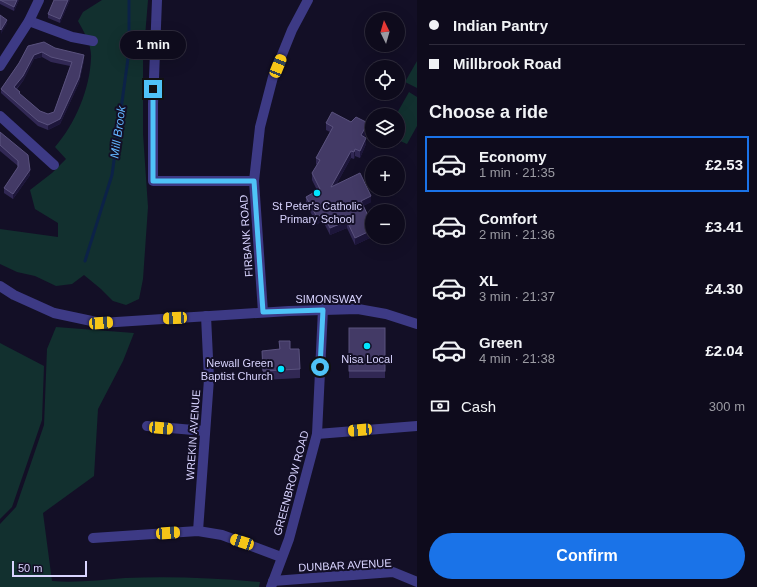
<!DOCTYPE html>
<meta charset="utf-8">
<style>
body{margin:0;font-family:Helvetica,sans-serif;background:#171425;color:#f1f3f6;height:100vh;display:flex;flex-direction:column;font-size:15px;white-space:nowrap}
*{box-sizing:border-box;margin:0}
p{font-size:13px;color:#9b9ba3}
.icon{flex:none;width:22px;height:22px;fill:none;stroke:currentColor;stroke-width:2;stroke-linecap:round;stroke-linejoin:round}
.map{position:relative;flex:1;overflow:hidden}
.panel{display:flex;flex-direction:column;background:#0e0b1c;width:340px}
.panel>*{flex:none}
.top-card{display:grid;align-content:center;height:88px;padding:0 12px;background:#0e0b1c}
.needle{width:26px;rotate:355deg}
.buttons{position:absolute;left:365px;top:12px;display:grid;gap:8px}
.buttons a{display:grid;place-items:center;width:40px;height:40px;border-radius:50%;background:#0e0b1c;box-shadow:0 4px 16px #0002,0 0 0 1px #2e2b3b;font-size:20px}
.scale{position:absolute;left:12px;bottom:10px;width:75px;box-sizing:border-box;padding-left:4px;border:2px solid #d9d4ff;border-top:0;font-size:11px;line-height:14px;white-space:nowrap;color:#d9d4ff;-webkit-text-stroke:3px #130f26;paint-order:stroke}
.end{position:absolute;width:18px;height:18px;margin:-9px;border:5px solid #4fc3f7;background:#111;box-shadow:0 0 0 2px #111}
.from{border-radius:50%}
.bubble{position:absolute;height:28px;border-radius:14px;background:#0e0b1c;box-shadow:0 4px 16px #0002,0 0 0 1px #2e2b3b;font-size:13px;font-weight:700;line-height:28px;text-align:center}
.car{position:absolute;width:12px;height:24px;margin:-12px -6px;border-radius:5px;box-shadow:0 0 3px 1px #0007;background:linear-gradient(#f5c518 24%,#345 0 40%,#f5c518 0 76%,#345 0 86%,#f5c518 0)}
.top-card b{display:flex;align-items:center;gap:14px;height:38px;font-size:15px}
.top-card b+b{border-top:1px solid #2e2b3b}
.top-card i{width:10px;height:10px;background:#f1f3f6}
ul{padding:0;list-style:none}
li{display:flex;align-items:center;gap:12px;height:56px;margin:0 8px 6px;padding:0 4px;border:2px solid transparent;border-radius:0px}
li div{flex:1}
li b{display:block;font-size:15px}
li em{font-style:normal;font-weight:700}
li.on{border-color:#1a73e8}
li>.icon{width:36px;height:36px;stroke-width:1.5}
h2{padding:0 12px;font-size:18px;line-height:48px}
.pay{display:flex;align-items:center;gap:10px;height:44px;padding:0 12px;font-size:15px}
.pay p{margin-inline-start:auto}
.primary-button{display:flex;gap:8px;margin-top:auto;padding:8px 12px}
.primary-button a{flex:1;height:46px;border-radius:24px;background:#1a73e8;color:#fff;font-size:16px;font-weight:700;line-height:46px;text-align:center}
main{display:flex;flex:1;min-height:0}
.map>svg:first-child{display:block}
.green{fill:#12302f}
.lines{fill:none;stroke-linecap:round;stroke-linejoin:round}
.stream{stroke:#0c2248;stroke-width:3}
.minor{stroke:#3d3a85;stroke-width:10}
.tertiary{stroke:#3d3a85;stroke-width:10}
.wall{fill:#312854;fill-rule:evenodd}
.shaded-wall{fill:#1d163a}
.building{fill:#433a66;stroke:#5a527e;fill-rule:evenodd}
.route{stroke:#4fc3f7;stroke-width:5}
.poi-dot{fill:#00e5ff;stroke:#130f26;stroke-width:1.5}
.labels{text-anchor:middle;stroke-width:4;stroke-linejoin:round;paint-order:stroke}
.poi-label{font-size:11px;fill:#d9d4ff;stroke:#130f26}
.street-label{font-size:11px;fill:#d9d4ff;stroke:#130f26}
.water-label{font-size:12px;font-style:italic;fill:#62b6ff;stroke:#130f26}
</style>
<main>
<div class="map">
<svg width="417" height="587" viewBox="0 0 417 587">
<rect width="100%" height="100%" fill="#130f26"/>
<!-- green -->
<g class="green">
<path d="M102 0H148L143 61V134L148 207 143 279 139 299 126 305 113 301 101 289 84 275 72 284 56 286 35 276 17 272 0 264V229L58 237V223L35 209 30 190 52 173 66 159 55 147C75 124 90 89 91 58 92 45 84 32 78 21L83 12Z"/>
<path d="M417 61V88L405 82Z"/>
<path d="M409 92 417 97V126L407 144 398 140V115H396Z"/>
<path d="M56 327 134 333 123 361 98 409 94 476 43 513 52 581C76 583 100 580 125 578 170 576 215 578 260 582L259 587H0V524L16 507 44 425 47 349Z"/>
<path d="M0 343 44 366 42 420 12 507 0 519Z"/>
</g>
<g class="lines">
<!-- stream -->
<path class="stream" d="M85 261 112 175 129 51V0"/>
<!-- minor -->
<g class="minor">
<path d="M157 0 153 104V181H254"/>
<path d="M29 21 72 37 93 41"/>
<path d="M0 66 29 21 39 0"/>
<path d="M0 116 54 165"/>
<path d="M263 312 254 181 260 127 273 77 292 30 308 0"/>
<path d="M147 426 205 431"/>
<path d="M317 434 417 426"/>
<path d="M198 531 209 379 206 316"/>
<path d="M93 538 198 531 222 535 281 557"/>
<path d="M273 581 393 572 417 582"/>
<path d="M271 587 289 539 317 434 323 309"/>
</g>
<!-- tertiary -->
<path class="tertiary" d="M0 286 14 295 54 313 101 323 289 311 358 309 386 314 417 324"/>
</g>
<!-- wall -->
<g class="wall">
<path d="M0 0H19L14 11 0 4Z"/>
<path d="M70 0 60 23 48 18V14Z"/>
<path d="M28 46 55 48 84 60 79 83 60 124 48 130 38 126 1 93V89L19 63ZM42 57 51 62 70 66 54 112 48 114 40 111 20 94 17 89 23 81 34 59Z"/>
<path d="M351 122 368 130 364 136 366 144 360 158 355 156 354 159 351 158 336 185 371 202 363 206 372 224V237L355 245 347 228 330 235 323 221 317 224 306 204V197L317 190 312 180V173L317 165 316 164V158L330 132 326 130V123Z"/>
<path d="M0 132 30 175 13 199 4 193V188L18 168V166L0 151Z"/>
<rect x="349" y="328" width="36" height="50"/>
<path d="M279 341 300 369V378L263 380 262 351 279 350Z"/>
</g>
<!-- shaded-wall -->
<g class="shaded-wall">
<path d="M17 0H19L14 11V7Z"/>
<path d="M68 0H70L60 23V19Z"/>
<path d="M7 20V24L1 34V30Z"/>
<path d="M42 52V57L34 59 23 81 14 91V87L34 55Z"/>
<path d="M84 55V60L79 83 60 124 48 130V125Z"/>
<path d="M368 123V130L361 142V135Z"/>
<path d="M366 138V144L360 158V151Z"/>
<path d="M355 149V156L354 159V152Z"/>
<path d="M351 151V158L331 194V187Z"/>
<path d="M30 170V175L13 199V194Z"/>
<path d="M371 196V202L361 207V201Z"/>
<path d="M323 214V221L317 224V217Z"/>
<path d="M347 221V228L330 235V228Z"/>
<path d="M372 230V237L355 245V238Z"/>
</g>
<!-- building -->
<g class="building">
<path d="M0 0H17L14 7Z"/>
<path d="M54 0H68L60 19 48 14Z"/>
<path d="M0 15 7 20 1 30 0 29Z"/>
<path d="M44 42 55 48 84 55 79 78 60 119 48 125 38 121 1 89 19 63 28 46ZM42 52 51 57 72 62 54 112 48 114 40 111 19 93 20 92 14 87 23 76 34 55Z"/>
<path d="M332 112 351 122 356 117 368 123 361 135 366 138 360 151 355 149 354 152 351 151 331 187 360 173 371 196 361 201 372 224V230L355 238 347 221 330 228 323 214 317 217 306 197 320 189 312 173 320 160 316 158 333 127 326 123Z"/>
<path d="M0 132 28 155 30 170 13 194 4 188 18 167V161L0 145Z"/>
<rect x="349" y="328" width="36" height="43"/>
<path d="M279 341H290V349H299L300 369 263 371 262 351 280 349Z"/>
</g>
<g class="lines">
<!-- route -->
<path class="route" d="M153 89V181H254L263 312 323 310 320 367"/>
</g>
<!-- markers -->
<g class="poi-dot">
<circle cx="317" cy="193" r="4"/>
<circle cx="367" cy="346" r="4"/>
<circle cx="281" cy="369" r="4"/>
</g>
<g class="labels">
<!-- poi labels -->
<g class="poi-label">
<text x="317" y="210">St Peter's Catholic<tspan x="317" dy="13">Primary School</tspan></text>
<text x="367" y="363">Nisa Local</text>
<text x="273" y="367" text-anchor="end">Newall Green<tspan x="273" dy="13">Baptist Church</tspan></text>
</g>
<!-- street labels -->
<g class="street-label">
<text transform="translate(246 236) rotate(-94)" y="4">FIRBANK ROAD</text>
<text x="329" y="303">SIMONSWAY</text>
<text transform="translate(193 435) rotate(-86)" y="4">WREKIN AVENUE</text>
<text transform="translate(291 483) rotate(-75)" y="4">GREENBROW ROAD</text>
<text transform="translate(345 565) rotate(-3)" y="4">DUNBAR AVENUE</text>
</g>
<!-- water labels -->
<g class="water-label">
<text transform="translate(118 132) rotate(-82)" y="4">Mill Brook</text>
</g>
</g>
</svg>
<div class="buttons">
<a><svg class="needle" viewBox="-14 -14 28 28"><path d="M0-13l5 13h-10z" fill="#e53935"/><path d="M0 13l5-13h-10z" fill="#9b9ba3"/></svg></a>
<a><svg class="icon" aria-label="locate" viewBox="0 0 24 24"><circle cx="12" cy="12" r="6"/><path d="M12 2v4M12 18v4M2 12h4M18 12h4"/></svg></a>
<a><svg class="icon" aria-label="layers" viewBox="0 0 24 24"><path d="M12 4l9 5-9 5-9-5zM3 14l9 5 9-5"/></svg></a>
<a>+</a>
<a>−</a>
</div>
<div class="scale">50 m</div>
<i class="end from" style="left:320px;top:367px"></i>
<i class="end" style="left:153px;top:89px"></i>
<div class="bubble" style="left:120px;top:31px;width:66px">1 min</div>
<i class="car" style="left:278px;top:66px;rotate:22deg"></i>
<i class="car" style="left:175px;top:318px;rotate:267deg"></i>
<i class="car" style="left:101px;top:323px;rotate:86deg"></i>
<i class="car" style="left:161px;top:428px;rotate:95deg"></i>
<i class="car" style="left:360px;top:430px;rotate:265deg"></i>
<i class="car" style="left:168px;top:533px;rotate:86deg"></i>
<i class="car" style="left:242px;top:542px;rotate:288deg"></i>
</div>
<section class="panel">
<div class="top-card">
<b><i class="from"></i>Indian Pantry</b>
<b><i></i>Millbrook Road</b>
</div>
<h2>Choose a ride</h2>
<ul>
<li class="on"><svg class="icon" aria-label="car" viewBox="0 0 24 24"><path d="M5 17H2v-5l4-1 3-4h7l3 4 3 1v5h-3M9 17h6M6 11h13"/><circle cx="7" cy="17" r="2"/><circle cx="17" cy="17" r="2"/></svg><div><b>Economy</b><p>1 min · 21:35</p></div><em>£2.53</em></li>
<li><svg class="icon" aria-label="car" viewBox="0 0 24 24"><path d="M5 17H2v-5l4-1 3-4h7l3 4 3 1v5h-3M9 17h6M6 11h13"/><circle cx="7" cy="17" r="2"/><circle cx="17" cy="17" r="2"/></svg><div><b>Comfort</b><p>2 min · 21:36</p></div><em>£3.41</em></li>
<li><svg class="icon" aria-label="car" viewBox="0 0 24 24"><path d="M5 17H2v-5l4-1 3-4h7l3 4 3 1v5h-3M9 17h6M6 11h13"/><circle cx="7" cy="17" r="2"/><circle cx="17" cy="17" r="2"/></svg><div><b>XL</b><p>3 min · 21:37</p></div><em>£4.30</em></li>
<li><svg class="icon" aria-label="car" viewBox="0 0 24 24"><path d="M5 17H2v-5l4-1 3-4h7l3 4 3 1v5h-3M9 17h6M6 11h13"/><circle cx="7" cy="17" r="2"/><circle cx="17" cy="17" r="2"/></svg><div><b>Green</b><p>4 min · 21:38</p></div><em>£2.04</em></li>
</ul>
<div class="pay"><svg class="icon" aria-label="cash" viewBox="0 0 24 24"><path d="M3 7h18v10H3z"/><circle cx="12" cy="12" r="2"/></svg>Cash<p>300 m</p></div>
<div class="primary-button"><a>Confirm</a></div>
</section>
</main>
